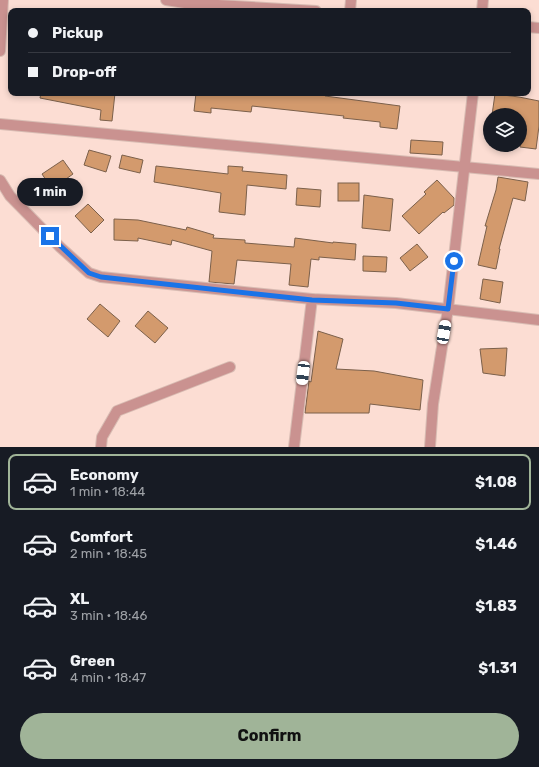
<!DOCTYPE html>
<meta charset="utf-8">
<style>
body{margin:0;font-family:Rubik,sans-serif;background:#20242c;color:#f1f3f6;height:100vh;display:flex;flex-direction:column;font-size:15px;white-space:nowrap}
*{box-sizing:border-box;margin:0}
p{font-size:13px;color:#9ea1a6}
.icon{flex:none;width:22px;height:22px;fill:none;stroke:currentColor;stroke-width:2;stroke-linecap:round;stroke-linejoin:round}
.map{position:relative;height:447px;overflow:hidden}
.sheet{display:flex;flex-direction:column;background:#171b24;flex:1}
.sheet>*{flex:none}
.banner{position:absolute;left:8px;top:8px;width:523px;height:88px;border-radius:8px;box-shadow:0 2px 6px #0003;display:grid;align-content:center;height:88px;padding:0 20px;background:#171b24}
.buttons{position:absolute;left:483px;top:108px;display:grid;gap:8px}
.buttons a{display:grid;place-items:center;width:44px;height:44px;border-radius:50%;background:#171b24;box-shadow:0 2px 6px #0003;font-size:20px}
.end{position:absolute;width:18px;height:18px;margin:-9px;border:5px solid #1a73e8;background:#fff;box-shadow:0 0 0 2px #fff}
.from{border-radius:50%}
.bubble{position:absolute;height:28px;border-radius:14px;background:#171b24;box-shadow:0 2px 6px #0003;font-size:13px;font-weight:700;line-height:28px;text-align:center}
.car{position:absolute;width:12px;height:24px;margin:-12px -6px;border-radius:5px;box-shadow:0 0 3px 1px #0007;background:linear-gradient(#fff 24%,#345 0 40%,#fff 0 76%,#345 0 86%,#fff 0)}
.banner b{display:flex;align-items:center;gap:14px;height:38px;font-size:15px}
.banner b+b{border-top:1px solid #363941}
.banner i{width:10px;height:10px;background:#f1f3f6}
ul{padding:7px 0 0;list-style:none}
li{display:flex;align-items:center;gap:12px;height:56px;margin:0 8px 6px;padding:0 12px;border:2px solid transparent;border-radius:8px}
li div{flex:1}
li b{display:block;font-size:15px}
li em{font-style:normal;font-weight:700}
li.on{border-color:#a0b498}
li>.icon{width:36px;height:36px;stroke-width:1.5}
.action{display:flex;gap:8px;margin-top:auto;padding:8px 20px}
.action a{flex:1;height:46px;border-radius:24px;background:#a0b498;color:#111;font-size:16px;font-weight:700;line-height:46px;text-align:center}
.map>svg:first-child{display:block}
.building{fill:#d39a6d;stroke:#7b604b}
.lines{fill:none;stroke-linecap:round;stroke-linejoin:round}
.minor-casing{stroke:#d8bcb3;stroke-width:12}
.minor{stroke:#ca9290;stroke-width:10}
.route{stroke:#1a73e8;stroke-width:5}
</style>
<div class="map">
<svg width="539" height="447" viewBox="0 0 539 447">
<rect width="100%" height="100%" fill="#fcddd3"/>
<!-- building -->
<g class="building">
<path d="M41 93H115L112 121 100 120 101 110 40 98Z"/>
<path d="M196 93H326L325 96 400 106 397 129 380 127V122L343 118 344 116 252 106 251 112 211 108V113L194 111Z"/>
<path d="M495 94 519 97 539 101V126L536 149 520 147V115H492Z"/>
<path d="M411 140 443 142 442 155 410 153Z"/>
<path d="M89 150 111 156 106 172 84 165Z"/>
<path d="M122 155 143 160 140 173 119 168Z"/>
<path d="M63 160 73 174 52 189 42 174Z"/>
<path d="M156 166 228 174V166L243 167 242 171 287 175 286 189 247 185 245 215 219 212 221 193 154 182Z"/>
<path d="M498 177 528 182 525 201 513 198 499 249H500L496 269 478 265 487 226H485L496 190Z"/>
<path d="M437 180 454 198V205L444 213 443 212 419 234 402 216 426 194 424 192Z"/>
<rect x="338" y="183" width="21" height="18"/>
<path d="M297 188 321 190 320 207 296 205Z"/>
<path d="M364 195 393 199 390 231 362 228Z"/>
<path d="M88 204 104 220 91 233 75 216Z"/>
<path d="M114 219 138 220 186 230 187 227 214 235 213 238 245 240V243L294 247 295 238 333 243V242L356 244 355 260 319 257V260L311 259 308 287 289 285 291 264 237 260 234 284 209 282 212 251 172 240 171 245 138 238V241L114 240Z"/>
<path d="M417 244 428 257 410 271 400 258Z"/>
<path d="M363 256 387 257 386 272 363 271Z"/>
<path d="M483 279 503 282 500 303 480 299Z"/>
<path d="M100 304 120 321 108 337 87 319Z"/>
<path d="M148 311 168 328 155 343 135 326Z"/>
<path d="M318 331 343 339 336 369 374 371 423 380 420 410 370 404 369 413H305L309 381 311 382Z"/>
<path d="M507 348 505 376 483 373 480 349Z"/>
</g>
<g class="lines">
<defs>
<g id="minor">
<path d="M166 0 185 3 316 11"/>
<path d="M350 11 351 0"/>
<path d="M482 11 483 0"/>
<path d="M528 27 539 28"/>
<path d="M0 51 3 0"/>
<path d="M0 124 539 174"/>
<path d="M0 180 10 196 60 247 89 273 101 277 312 299 396 303 539 320"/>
<path d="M101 447 102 437 117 411 230 367"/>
<path d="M294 447 312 299"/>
<path d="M430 447 433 404 448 309 473 93"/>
</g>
</defs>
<!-- minor casing -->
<use href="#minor" class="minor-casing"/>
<!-- minor -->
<use href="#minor" class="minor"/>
</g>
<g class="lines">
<!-- route -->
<path class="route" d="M50 236 89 273 101 277 312 300 396 303 448 309 454 261"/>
</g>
</svg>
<div class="buttons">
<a><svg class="icon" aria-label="layers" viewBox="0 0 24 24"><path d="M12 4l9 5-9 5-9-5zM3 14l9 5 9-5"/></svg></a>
</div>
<i class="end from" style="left:454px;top:261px"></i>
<i class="end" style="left:50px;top:236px"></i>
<div class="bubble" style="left:17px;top:178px;width:66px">1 min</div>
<i class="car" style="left:444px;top:332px;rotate:10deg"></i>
<i class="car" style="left:303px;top:373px;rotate:187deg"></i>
<div class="banner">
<b><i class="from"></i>Pickup</b>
<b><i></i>Drop-off</b>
</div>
</div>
<section class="sheet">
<ul>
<li class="on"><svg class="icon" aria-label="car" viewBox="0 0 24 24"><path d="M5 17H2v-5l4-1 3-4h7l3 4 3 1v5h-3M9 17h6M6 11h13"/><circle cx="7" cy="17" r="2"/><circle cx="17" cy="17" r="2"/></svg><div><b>Economy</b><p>1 min · 18:44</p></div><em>$1.08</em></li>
<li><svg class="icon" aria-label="car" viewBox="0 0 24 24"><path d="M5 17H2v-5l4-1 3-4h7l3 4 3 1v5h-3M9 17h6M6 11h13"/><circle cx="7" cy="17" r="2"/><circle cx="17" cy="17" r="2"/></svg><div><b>Comfort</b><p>2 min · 18:45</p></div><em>$1.46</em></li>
<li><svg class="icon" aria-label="car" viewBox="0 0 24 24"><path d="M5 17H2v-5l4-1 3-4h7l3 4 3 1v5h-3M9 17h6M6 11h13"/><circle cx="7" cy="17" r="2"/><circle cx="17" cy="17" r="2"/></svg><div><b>XL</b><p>3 min · 18:46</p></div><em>$1.83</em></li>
<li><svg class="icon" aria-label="car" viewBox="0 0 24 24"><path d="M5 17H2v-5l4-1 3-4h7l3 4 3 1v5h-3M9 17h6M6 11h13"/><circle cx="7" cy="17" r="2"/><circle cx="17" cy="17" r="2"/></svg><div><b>Green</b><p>4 min · 18:47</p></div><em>$1.31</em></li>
</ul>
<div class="action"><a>Confirm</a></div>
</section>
